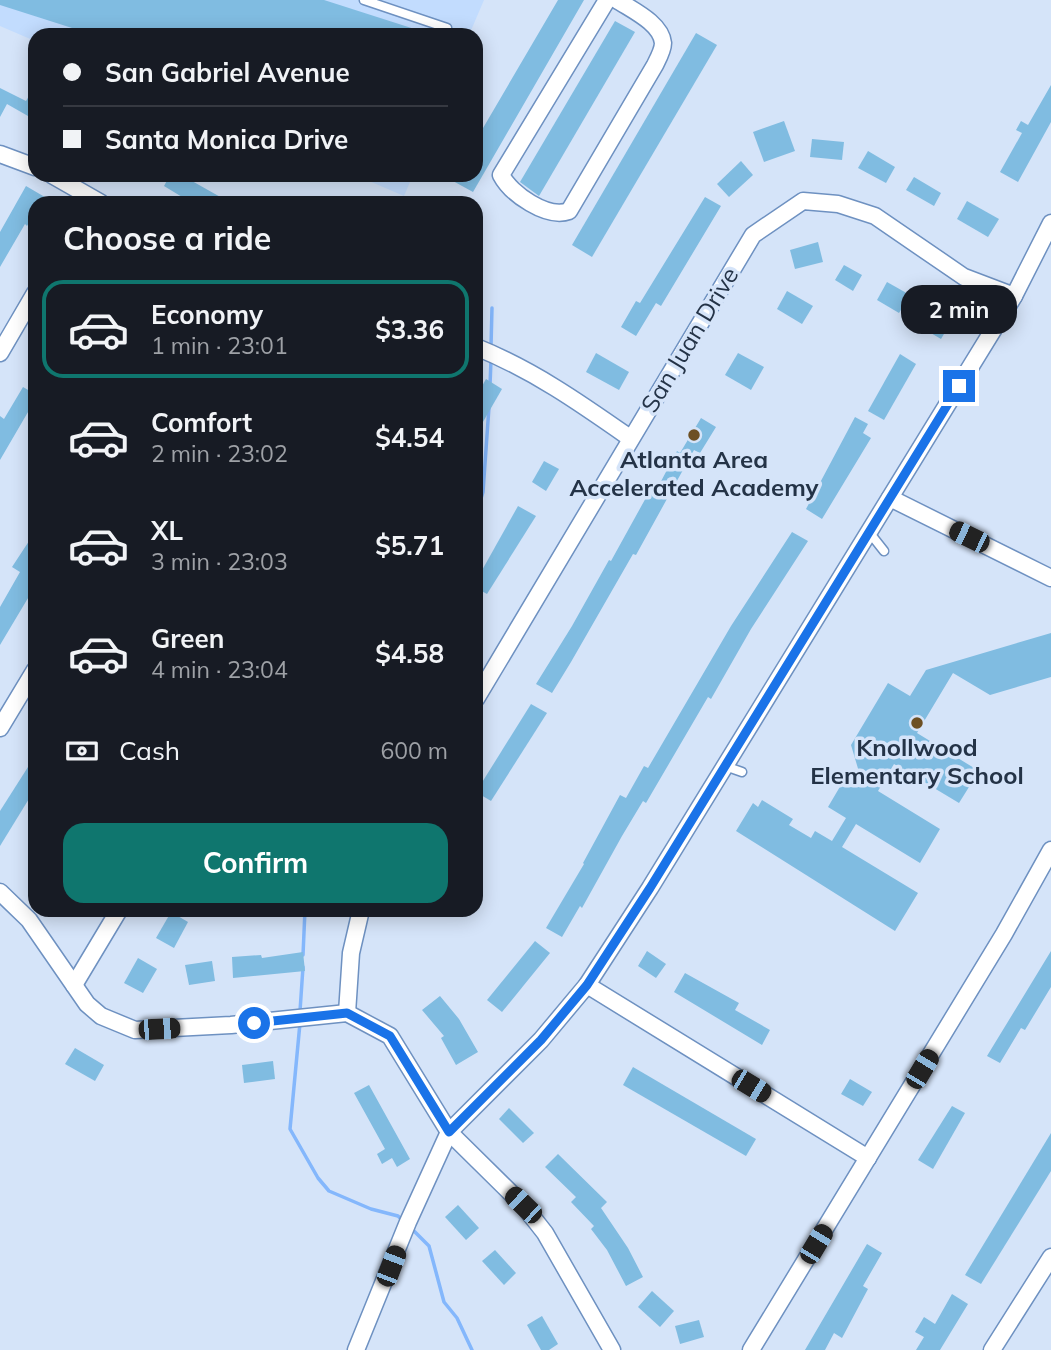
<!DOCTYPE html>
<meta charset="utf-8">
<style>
body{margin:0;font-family:Mulish,sans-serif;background:#242831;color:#f1f3f6;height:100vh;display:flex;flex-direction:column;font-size:26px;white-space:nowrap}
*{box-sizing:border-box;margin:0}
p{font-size:23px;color:#9ea1a6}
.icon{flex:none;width:38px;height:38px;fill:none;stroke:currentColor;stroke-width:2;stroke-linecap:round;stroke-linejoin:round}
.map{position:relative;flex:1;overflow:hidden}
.panel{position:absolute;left:28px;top:196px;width:455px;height:721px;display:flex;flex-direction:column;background:#171b24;border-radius:21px;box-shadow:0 4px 18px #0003}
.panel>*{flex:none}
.banner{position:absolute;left:28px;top:28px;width:455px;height:154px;border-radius:21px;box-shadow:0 4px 18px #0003;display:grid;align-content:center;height:154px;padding:0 35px;background:#171b24}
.end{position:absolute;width:32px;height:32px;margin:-16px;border:9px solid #1a73e8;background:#fff;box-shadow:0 0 0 4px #fff}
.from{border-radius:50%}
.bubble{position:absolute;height:49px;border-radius:21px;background:#171b24;box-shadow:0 4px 18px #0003;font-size:23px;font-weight:700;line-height:49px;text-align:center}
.car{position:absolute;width:21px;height:42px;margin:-21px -10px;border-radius:9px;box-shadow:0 0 5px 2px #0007;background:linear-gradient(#222 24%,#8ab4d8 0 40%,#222 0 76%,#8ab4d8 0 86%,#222 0)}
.banner b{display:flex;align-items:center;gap:24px;height:66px;font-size:26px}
.banner b+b{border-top:2px solid #363941}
.banner i{width:18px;height:18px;background:#f1f3f6}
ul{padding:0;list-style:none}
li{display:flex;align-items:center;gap:21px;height:98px;margin:0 14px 10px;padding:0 21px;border:4px solid transparent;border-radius:21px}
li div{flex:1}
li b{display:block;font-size:26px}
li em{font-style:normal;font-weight:700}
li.active{border-color:#0f766e}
li>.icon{width:63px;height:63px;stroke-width:1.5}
h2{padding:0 35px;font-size:32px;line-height:84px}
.pay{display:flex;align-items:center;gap:18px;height:77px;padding:0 35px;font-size:26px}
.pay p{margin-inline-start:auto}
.cta{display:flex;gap:14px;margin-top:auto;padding:14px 35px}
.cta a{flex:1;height:80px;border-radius:21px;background:#0f766e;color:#fff;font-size:28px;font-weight:700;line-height:80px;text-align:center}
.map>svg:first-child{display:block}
.built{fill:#c2dcfe}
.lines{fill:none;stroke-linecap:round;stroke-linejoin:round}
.stream{stroke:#84b7fc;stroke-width:3.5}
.building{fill:#80bce1}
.lane-casing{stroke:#6e91c1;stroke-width:11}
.street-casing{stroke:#6e91c1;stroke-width:19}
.lane{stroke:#fff;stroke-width:8}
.street{stroke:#fff;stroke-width:16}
.route{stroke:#1a73e8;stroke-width:9}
.poi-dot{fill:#6d5024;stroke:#d5e4f9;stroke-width:2.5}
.labels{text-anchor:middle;stroke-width:7;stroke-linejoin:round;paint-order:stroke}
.street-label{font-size:24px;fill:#243347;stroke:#d5e4f9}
.poi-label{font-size:24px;font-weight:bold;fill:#243347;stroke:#d5e4f9}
</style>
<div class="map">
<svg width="1051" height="1350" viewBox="0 0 1051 1350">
<rect width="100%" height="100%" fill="#d5e4f9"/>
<!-- built -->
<g class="built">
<path d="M0 0H484L469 35H35V41L0 26Z"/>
<path d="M355 175H413L404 196Z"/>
</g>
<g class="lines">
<!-- stream -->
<g class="stream">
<path d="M491 346 492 308"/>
<path d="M490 385 491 360"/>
<path d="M476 515 483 492 489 407"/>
<path d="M303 955 305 910"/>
<path d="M300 1011 303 967"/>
<path d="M300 1023 290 1129 318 1178 329 1191 371 1209 398 1216 404 1222"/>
<path d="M412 1229 429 1246 444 1302 457 1318 472 1350"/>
</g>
</g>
<!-- building -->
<g class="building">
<path d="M0 0H324L427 33 426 35H94L0 5Z"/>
<path d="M558 0H584L473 192 442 175H476V140Z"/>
<path d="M615 21 635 32 539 196 520 182Z"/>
<path d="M696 33 717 45 592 257 572 245Z"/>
<path d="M1051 85V122L1018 182 1000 172 1022 133 1016 130 1021 121 1028 125Z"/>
<path d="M35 86V120L7 104 0 117V88L26 101Z"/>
<path d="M784 121 795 151 764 162 753 132Z"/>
<path d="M812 139 844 142 842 160 810 157Z"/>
<path d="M868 151 895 167 886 183 858 168Z"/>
<path d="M741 161 753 175 729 197 717 184Z"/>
<path d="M170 175H196L192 181 231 203H192L164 186Z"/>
<path d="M914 177 941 193 934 206 906 190Z"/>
<path d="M26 186 55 203H35V212L27 226 25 224 0 267V232Z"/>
<path d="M705 197 721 206 661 306 656 303 636 336 621 327 636 301 640 303Z"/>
<path d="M967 201 999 219 988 237 957 219Z"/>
<path d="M818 242 823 262 795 269 790 250Z"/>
<path d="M844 265 862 275 853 291 835 280Z"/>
<path d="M887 282 910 295 899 313 877 300Z"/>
<path d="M787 291 813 306 802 324 777 309Z"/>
<path d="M937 307 954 317 941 339 924 329Z"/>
<path d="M596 353 629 372 619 390 586 372Z"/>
<path d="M738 353 764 367 751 390 725 375Z"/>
<path d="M900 354 916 364 884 420 868 411Z"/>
<path d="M486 379 502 389 476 434V397Z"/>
<path d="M23 387 35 394V400L0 460V416L4 419Z"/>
<path d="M855 417 868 424 863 433 871 438 822 519 806 509Z"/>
<path d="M701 418 716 427 700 453 694 450 636 555 633 554 571 662 552 693 536 684 572 626 609 560 611 561 653 485 658 487 677 451 680 453Z"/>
<path d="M544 461 559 469 546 491 532 482Z"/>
<path d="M518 506 536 516 487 594 476 588V581Z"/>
<path d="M35 532V573L28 585 34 588 0 645V607L20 572 12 567Z"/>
<path d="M792 532 808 541 751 629 711 699 708 697 646 803 643 801 622 836 582 908 580 906 562 937 546 928 584 864 583 863 620 795 626 798 644 766 648 768 731 626Z"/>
<path d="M1051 633V677L990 695 953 673 917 733 979 771 959 803 894 764 878 791 940 829 920 863 856 824 842 847 918 893 895 931 736 831 753 803 758 807 762 800 793 819 789 825 811 838 815 831 832 841 846 818 828 807 848 773 862 782 851 745 888 683 910 696 926 670Z"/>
<path d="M531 704 547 713 491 801 476 792Z"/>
<path d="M35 756V789L0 846V811Z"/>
<path d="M171 912 188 922 174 948 156 938Z"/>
<path d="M535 941 550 953 502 1012 487 1000Z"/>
<path d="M647 951 666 964 656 978 638 966Z"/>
<path d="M1051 951V987L1025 1030 1021 1028 1000 1063 987 1056Z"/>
<path d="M303 952 305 971 233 978 232 957 261 955 262 958Z"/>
<path d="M138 958 157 969 143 993 124 983Z"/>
<path d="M212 961 215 981 189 985 185 965Z"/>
<path d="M685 973 739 1003 735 1010 770 1030 762 1045 674 992Z"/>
<path d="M440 996 459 1019 478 1052 456 1065 441 1038 444 1036 422 1010Z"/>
<path d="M75 1048 104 1065 95 1081 65 1064Z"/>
<path d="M273 1061 275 1079 244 1083 242 1065Z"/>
<path d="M633 1067 756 1139 746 1156 623 1085Z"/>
<path d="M850 1079 872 1092 863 1106 841 1094Z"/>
<path d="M369 1085 410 1159 397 1167 392 1158 382 1164 377 1154 385 1149 354 1093Z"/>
<path d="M952 1106 965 1113 933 1169 918 1160Z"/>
<path d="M509 1108 534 1133 523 1143 499 1119Z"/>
<path d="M1051 1133V1171L981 1284 965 1275Z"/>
<path d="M558 1154 607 1202 601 1208 628 1248 643 1277 626 1286 607 1250 591 1229 594 1226 571 1202 576 1197 545 1167Z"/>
<path d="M458 1205 479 1228 466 1240 445 1217Z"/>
<path d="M867 1244 882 1253 863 1286 868 1289 842 1338 834 1333 825 1350H805Z"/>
<path d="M495 1250 516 1273 504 1285 482 1261Z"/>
<path d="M652 1291 674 1311 660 1327 638 1307Z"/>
<path d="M952 1294 968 1304 940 1350H916L924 1337 915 1332 924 1317 935 1324Z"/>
<path d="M542 1316 558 1344 549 1350H541L527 1325Z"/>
<path d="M699 1320 704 1337 680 1344 675 1326Z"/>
</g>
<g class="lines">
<defs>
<g id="lane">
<path d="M364 0 447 28"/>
<path d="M869 532 884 551"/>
<path d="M725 766 742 772"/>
</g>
<g id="street">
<path d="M607 0 501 175C511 194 547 219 569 211L655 65C658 59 663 50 663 43 661 23 632 10 617 0"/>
<path d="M0 154 35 167"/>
<path d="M52 175 101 203"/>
<path d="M476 347C533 370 580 403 630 438"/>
<path d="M0 353 35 293"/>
<path d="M890 498 1051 578"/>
<path d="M476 699 753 235 803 201 838 204 875 216 964 277 1014 296"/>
<path d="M0 728 35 670"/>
<path d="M0 892 29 920 87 1004 101 1016 135 1030 231 1025 347 1013 390 1036 449 1132 523 1205 545 1233 612 1350"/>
<path d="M74 985 119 910"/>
<path d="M587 985 868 1158"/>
<path d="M347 1013 351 953 361 910"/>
<path d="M356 1350 408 1222 449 1132 541 1040 587 985 650 888 1014 296 1051 223"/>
<path d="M751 1350 1004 934 1051 850"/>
<path d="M992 1350 1051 1257"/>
</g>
</defs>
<!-- lane casing -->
<use href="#lane" class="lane-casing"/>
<!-- street casing -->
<use href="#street" class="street-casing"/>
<!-- lane -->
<use href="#lane" class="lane"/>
<!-- street -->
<use href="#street" class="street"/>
</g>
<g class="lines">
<!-- route -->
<path class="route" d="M254 1023 347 1013 390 1036 449 1132 541 1040 587 985 650 888 959 386"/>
</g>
<!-- markers -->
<g class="poi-dot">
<circle cx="694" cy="435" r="7"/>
<circle cx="917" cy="723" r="7"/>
</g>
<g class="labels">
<!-- street labels -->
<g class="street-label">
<text transform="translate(690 340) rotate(-59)" y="8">San Juan Drive</text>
</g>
<!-- poi labels -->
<g class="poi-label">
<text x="694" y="468">Atlanta Area<tspan x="694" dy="28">Accelerated Academy</tspan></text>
<text x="917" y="756">Knollwood<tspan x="917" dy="28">Elementary School</tspan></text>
</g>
</g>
</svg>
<i class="end from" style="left:254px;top:1023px"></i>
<i class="end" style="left:959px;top:386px"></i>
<div class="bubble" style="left:901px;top:285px;width:116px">2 min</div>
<i class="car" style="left:969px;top:537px;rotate:296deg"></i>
<i class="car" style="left:159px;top:1029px;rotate:87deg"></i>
<i class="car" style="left:922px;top:1069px;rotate:31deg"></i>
<i class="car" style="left:751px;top:1086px;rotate:121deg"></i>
<i class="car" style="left:523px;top:1205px;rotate:314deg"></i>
<i class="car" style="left:816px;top:1244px;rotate:31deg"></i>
<i class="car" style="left:391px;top:1266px;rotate:21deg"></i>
<div class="banner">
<b><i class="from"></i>San Gabriel Avenue</b>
<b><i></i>Santa Monica Drive</b>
</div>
<section class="panel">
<h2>Choose a ride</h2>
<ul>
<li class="active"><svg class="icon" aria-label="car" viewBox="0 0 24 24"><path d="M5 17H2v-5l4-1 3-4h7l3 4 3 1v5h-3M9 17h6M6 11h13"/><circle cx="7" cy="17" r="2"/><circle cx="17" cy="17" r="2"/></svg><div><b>Economy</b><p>1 min · 23:01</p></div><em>$3.36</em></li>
<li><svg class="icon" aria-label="car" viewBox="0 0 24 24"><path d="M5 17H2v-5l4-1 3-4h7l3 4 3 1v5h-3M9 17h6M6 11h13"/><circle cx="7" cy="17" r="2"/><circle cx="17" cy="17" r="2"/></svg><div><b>Comfort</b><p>2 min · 23:02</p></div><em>$4.54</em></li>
<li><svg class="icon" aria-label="car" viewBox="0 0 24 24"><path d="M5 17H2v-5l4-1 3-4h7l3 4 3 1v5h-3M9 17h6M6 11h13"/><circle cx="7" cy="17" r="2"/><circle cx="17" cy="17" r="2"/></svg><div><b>XL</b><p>3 min · 23:03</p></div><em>$5.71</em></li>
<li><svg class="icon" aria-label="car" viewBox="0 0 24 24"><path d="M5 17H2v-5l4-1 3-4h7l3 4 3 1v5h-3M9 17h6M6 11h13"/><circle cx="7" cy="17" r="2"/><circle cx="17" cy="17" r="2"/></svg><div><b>Green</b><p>4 min · 23:04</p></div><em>$4.58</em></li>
</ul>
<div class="pay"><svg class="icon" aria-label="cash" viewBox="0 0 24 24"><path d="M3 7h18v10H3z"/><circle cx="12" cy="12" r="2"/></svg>Cash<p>600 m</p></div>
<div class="cta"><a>Confirm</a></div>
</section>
</div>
